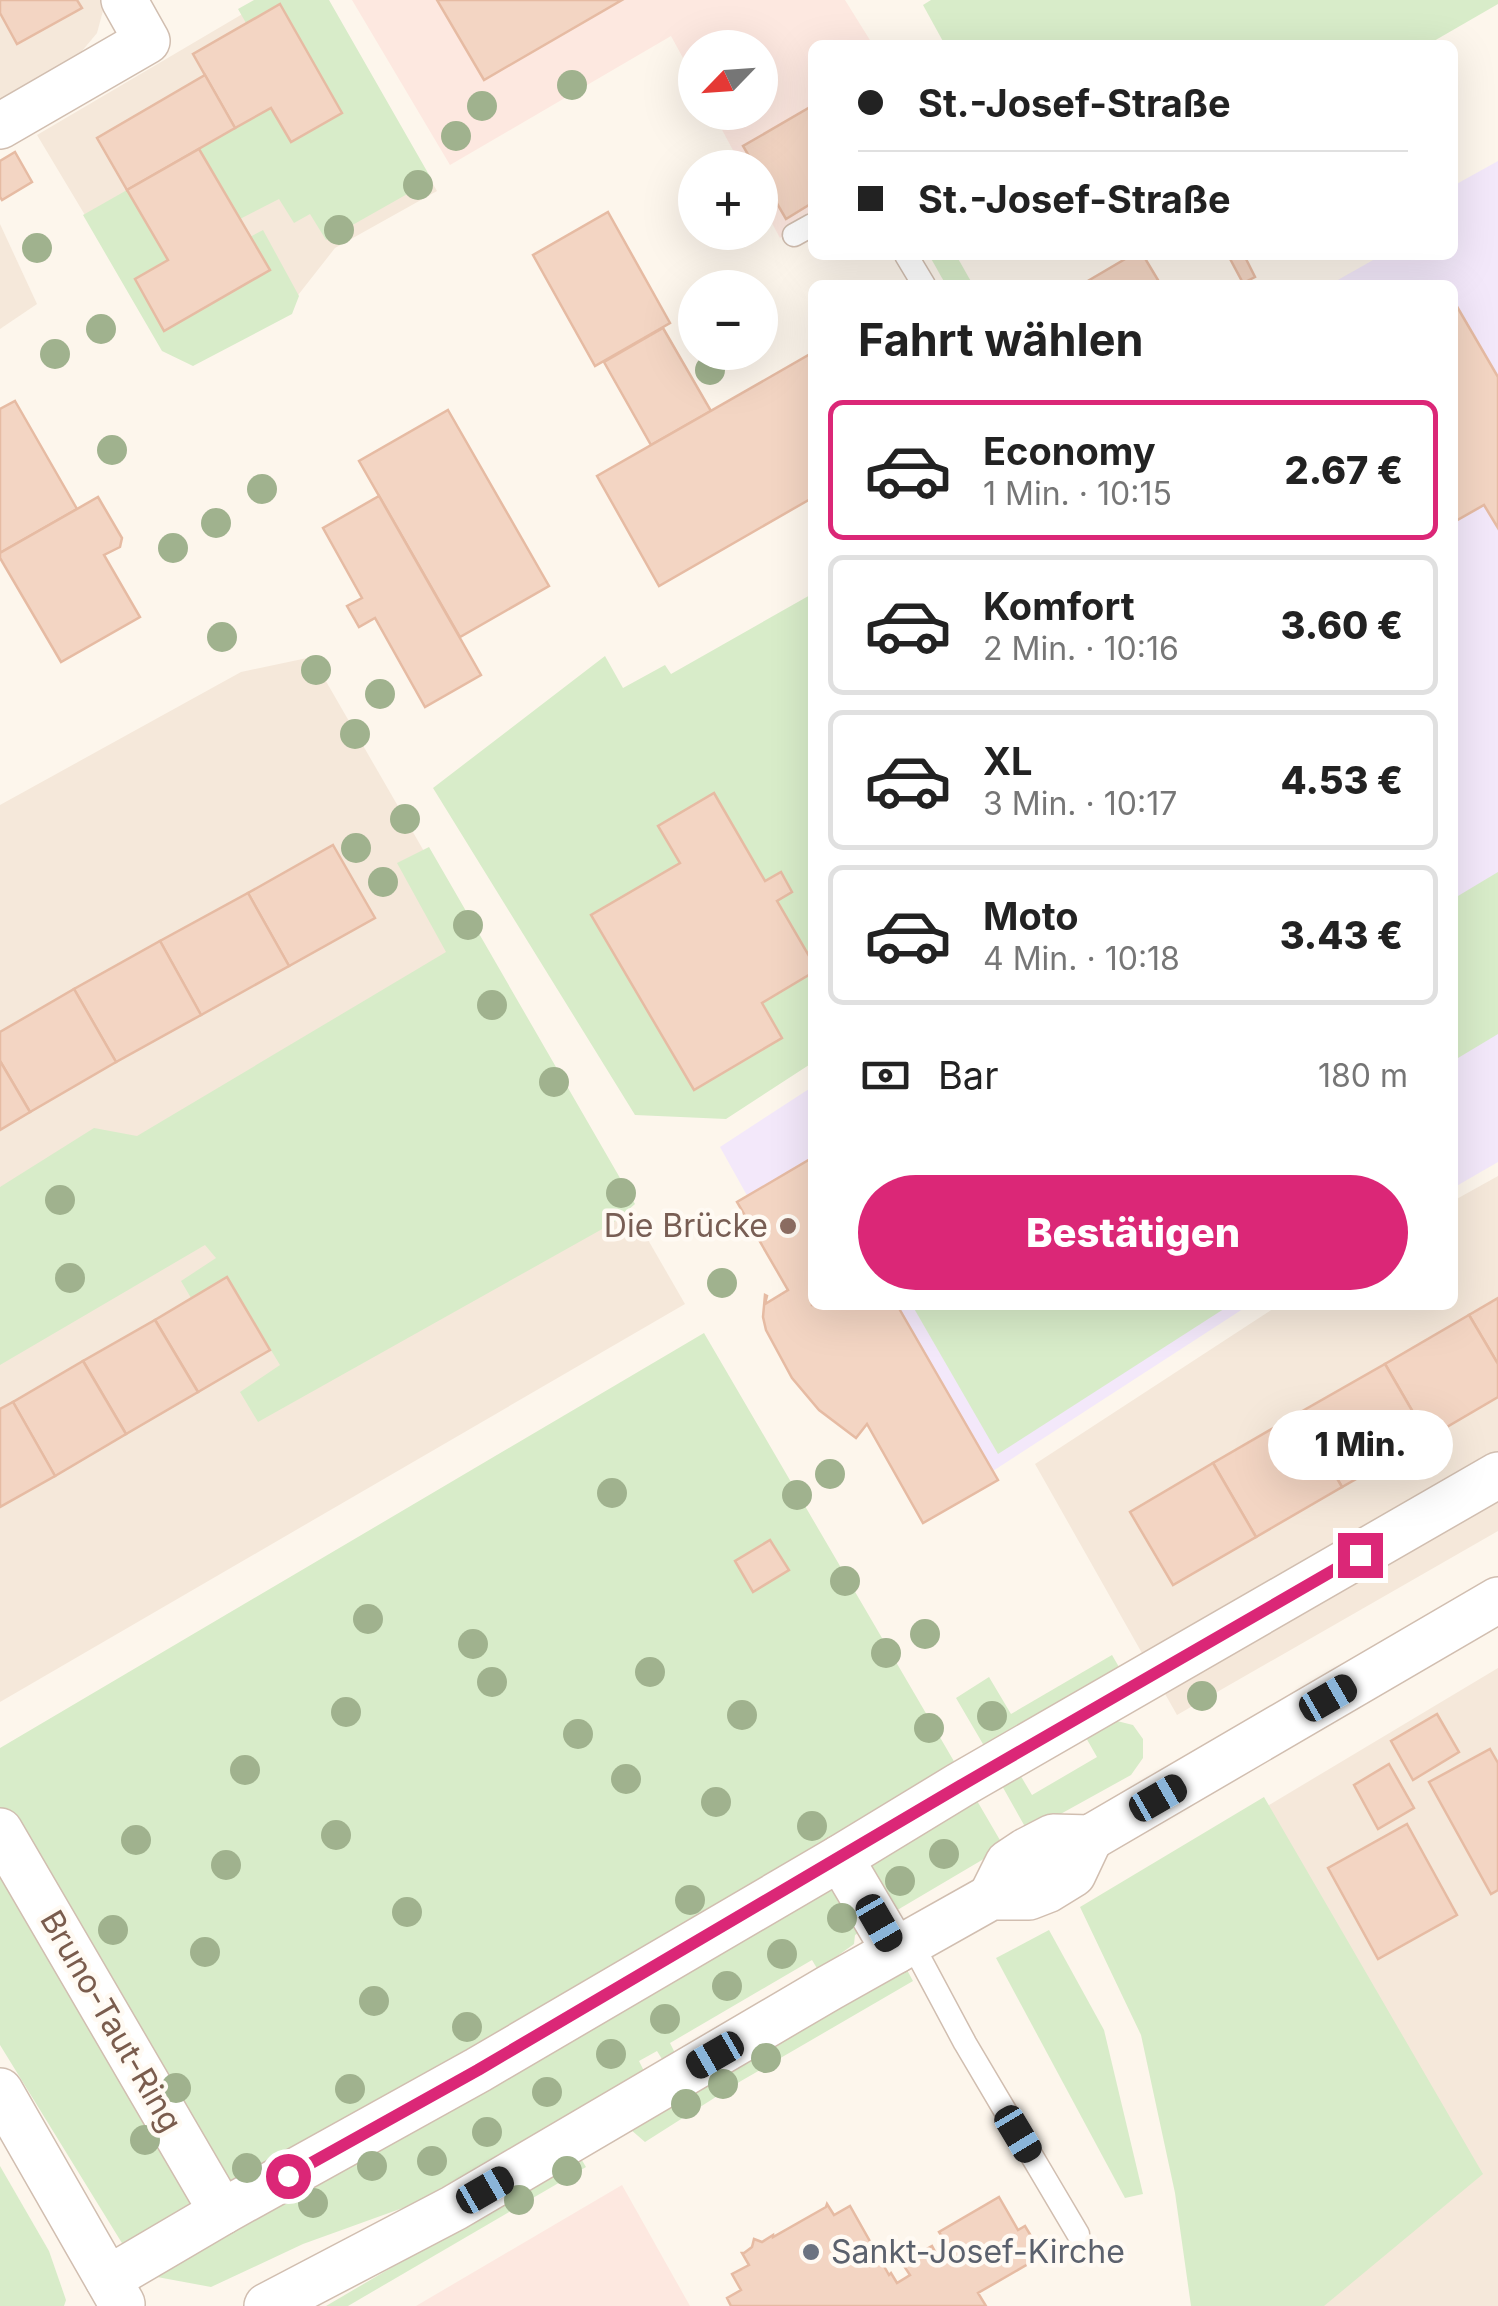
<!DOCTYPE html>
<html lang="de">
<meta charset="utf-8">
<style>
body{margin:0;font-family:Inter,sans-serif;background:#f6f6f6;color:#222;height:100vh;display:flex;flex-direction:column;font-size:38px;white-space:nowrap}
*{box-sizing:border-box;margin:0}
p{font-size:32px;color:#767676}
.icon{flex:none;width:55px;height:55px;fill:none;stroke:currentColor;stroke-width:2;stroke-linecap:round;stroke-linejoin:round}
.map{position:relative;flex:1;overflow:hidden}
.drawer{position:absolute;left:808px;top:280px;width:650px;height:1030px;display:flex;flex-direction:column;background:#fff;border-radius:15px;box-shadow:0 10px 40px #0002}
.drawer>*{flex:none}
.banner{position:absolute;left:808px;top:40px;width:650px;height:220px;border-radius:15px;box-shadow:0 10px 40px #0002;display:grid;align-content:center;height:220px;padding:0 50px;background:#fff}
.needle{width:65px;rotate:245deg}
.tools{position:absolute;left:678px;top:30px;display:grid;gap:20px}
.tools a{display:grid;place-items:center;width:100px;height:100px;border-radius:50%;background:#fff;box-shadow:0 10px 40px #0002;font-size:50px}
.end{position:absolute;width:45px;height:45px;margin:-22px;border:12px solid #db2777;background:#fff;box-shadow:0 0 0 5px #fff}
.from{border-radius:50%}
.bubble{position:absolute;height:70px;border-radius:35px;background:#fff;box-shadow:0 10px 40px #0002;font-size:32px;font-weight:800;line-height:70px;text-align:center}
.car{position:absolute;width:30px;height:60px;margin:-30px -15px;border-radius:12px;box-shadow:0 0 8px 2px #0007;background:linear-gradient(#222 24%,#8ab4d8 0 40%,#222 0 76%,#8ab4d8 0 86%,#222 0)}
.banner b{display:flex;align-items:center;gap:35px;height:95px;font-size:38px}
.banner b+b{border-top:2px solid #e0e0e0}
.banner i{width:25px;height:25px;background:#222}
ul{padding:0;list-style:none}
li{display:flex;align-items:center;gap:30px;height:140px;margin:0 20px 15px;padding:0 30px;border:5px solid #e0e0e0;border-radius:15px}
li div{flex:1}
li b{display:block;font-size:38px}
li em{font-style:normal;font-weight:800}
li.selected{border-color:#db2777}
li>.icon{width:90px;height:90px;stroke-width:1.5}
h2{padding:0 50px;font-size:45px;line-height:120px}
.pay{display:flex;align-items:center;gap:25px;height:110px;padding:0 50px;font-size:38px}
.pay p{margin-inline-start:auto}
.primary-button{display:flex;gap:20px;margin-top:auto;padding:20px 50px}
.primary-button a{flex:1;height:115px;border-radius:60px;background:#db2777;color:#fff;font-size:40px;font-weight:800;line-height:115px;text-align:center}
.map>svg:first-child{display:block}
.residential{fill:#f5e8da}
.commercial{fill:#fde8e0}
.education{fill:#f3e8fa}
.green{fill:#d8ecc9}
.building{fill:#f3d5c3;stroke:#e6bba3;stroke-width:2.5}
.lines{fill:none;stroke-linecap:round;stroke-linejoin:round}
.service-casing{stroke:#d1beb0;stroke-width:25}
.minor-casing{stroke:#d1beb0;stroke-width:48}
.service{stroke:#fff;stroke-width:22}
.minor{stroke:#fff;stroke-width:45}
.tree{fill:#a0b28e}
.route{stroke:#db2777;stroke-width:12}
.education-dot{fill:#8d6e63;stroke:#fffaf3;stroke-width:4}
.worship-dot{fill:#6b7280;stroke:#fffaf3;stroke-width:4}
.labels{text-anchor:middle;stroke-width:9;stroke-linejoin:round;paint-order:stroke}
.education-label{font-size:32px;fill:#785e54;stroke:#fffaf3;text-anchor:end}
.street-label{font-size:32px;fill:#7a5c4d;stroke:#fffaf3}
.worship-label{font-size:32px;fill:#5b616d;stroke:#fffaf3;text-anchor:start}
</style>
<div class="map">
<svg width="1498" height="2306" viewBox="0 0 1498 2306">
<rect width="100%" height="100%" fill="#fdf6ec"/>
<!-- residential -->
<g class="residential">
<path d="M0 0H100L104 7 97 33 72 63 0 105Z"/>
<path d="M266 0H327L437 191 335 248 284 313 164 347 37 135Z"/>
<path d="M0 224 37 304 0 329Z"/>
<path d="M312 657 685 1304 0 1702V805L241 672Z"/>
<path d="M1498 1176V1531L1177 1715 1035 1464 1279 1305H1452L1453 1201Z"/>
<path d="M1498 1668V2306H1213L1180 2103 1092 1911Z"/>
</g>
<!-- commercial -->
<g class="commercial">
<path d="M352 0H845L873 45H812V220L780 238 760 201V168L742 167 713 113 760 112V48H695V80L671 36 450 165Z"/>
<path d="M622 2185 690 2306H416Z"/>
</g>
<!-- education -->
<g class="education">
<path d="M1498 161V1162L1453 1188 1452 285H1329L1382 255H1452L1453 186Z"/>
<path d="M812 1087V1305H1249L925 1515 720 1147Z"/>
</g>
<!-- green -->
<g class="green">
<path d="M254 0H329L432 180 326 240 310 214 294 223 279 199 240 219 199 149 271 108 291 142 342 112 280 5 246 23 238 9Z"/>
<path d="M931 0H1498V4L1427 45H945L923 5Z"/>
<path d="M127 190 168 260 135 279 164 331 269 271 250 237 263 230 299 296 292 314 193 366 162 351 83 215Z"/>
<path d="M929 255H956L973 285H946Z"/>
<path d="M812 594V1063L726 1119 635 1115 433 788 605 656 623 688 665 665 671 674Z"/>
<path d="M429 847 635 1204 613 1223 258 1422 240 1392 280 1365 227 1278 191 1298 181 1281 216 1258 205 1245 0 1365V1187L94 1128 137 1136 446 952 397 863Z"/>
<path d="M1498 872V1034L1453 1061V899Z"/>
<path d="M912 1305H1230L998 1454Z"/>
<path d="M704 1333 1004 1847 855 1935 854 1944 818 1970 812 1960 670 2043 675 2053 662 2059 657 2051 639 2061 645 2073 411 2205 303 2244 211 2287 141 2274 0 2045V1748Z"/>
<path d="M1112 1655 1126 1679 990 1756 956 1698 989 1677 1011 1714Z"/>
<path d="M1113 1720 1133 1725 1143 1739V1758L1131 1775 1028 1832 1001 1784 1019 1773 1032 1795 1097 1757 1085 1736Z"/>
<path d="M1264 1797 1483 2174 1324 2306H1191L1175 2193 1141 2035 1080 1907Z"/>
<path d="M1049 1930 1104 2030 1143 2194 1125 2198 996 1958Z"/>
<path d="M907 1970 913 1981 741 2081 645 2142 630 2129Z"/>
<path d="M580 2157 586 2167 348 2306H326Z"/>
<path d="M0 2166 49 2251 66 2300 64 2306H0Z"/>
</g>
<!-- building -->
<g class="building">
<path d="M0 0H77L82 8 17 44 0 13Z"/>
<path d="M437 0H622L484 80Z"/>
<path d="M280 4 342 113 291 142 271 108 235 128 193 54Z"/>
<path d="M205 75 235 128 127 190 97 138Z"/>
<path d="M812 106V203L786 219 760 174V168H756L743 146Z"/>
<path d="M199 149 270 270 164 331 135 279 168 260 127 190Z"/>
<path d="M15 152 32 182 2 200 0 197V161Z"/>
<path d="M608 212 670 323 595 366 533 255Z"/>
<path d="M1132 255H1143L1161 285H1081Z"/>
<path d="M1228 255H1244L1255 277 1243 283Z"/>
<path d="M1452 298 1498 377V528L1484 505 1452 523Z"/>
<path d="M663 328 711 411 651 445 604 362Z"/>
<path d="M812 353V498L659 586 597 476Z"/>
<path d="M15 401 77 509 0 553V409Z"/>
<path d="M448 410 549 586 460 637 359 461Z"/>
<path d="M379 496 481 675 425 707 375 618 359 627 347 606 362 598 323 528Z"/>
<path d="M98 497 122 538 120 547 104 555 140 617 61 662 0 558V553Z"/>
<path d="M714 793 765 881 781 872 792 892 777 901 812 961V973L762 1003 782 1038 694 1090 591 915 680 863 658 826Z"/>
<path d="M333 845 375 918 289 966 248 893Z"/>
<path d="M248 893 289 966 201 1015 160 941Z"/>
<path d="M160 941 201 1015 116 1062 74 989Z"/>
<path d="M74 989 116 1062 30 1112 0 1061V1032Z"/>
<path d="M0 1061 30 1112 0 1130Z"/>
<path d="M812 1158V1305H897L998 1480 923 1523 867 1424 856 1438 819 1410 792 1378 766 1330 763 1317 765 1295 767 1296 765 1304 788 1290 737 1202Z"/>
<path d="M227 1277 270 1350 198 1392 155 1320Z"/>
<path d="M1498 1298V1364L1469 1315Z"/>
<path d="M1469 1315 1498 1364V1397L1428 1438 1385 1364Z"/>
<path d="M155 1320 198 1392 126 1434 83 1361Z"/>
<path d="M83 1361 126 1434 55 1476 13 1402Z"/>
<path d="M1385 1364 1428 1438 1342 1487 1299 1413Z"/>
<path d="M13 1402 55 1476 0 1507V1409Z"/>
<path d="M1299 1413 1342 1487 1256 1537 1213 1463Z"/>
<path d="M1213 1463 1256 1537 1173 1585 1130 1512Z"/>
<path d="M770 1540 789 1570 753 1592 735 1561Z"/>
<path d="M1437 1714 1459 1752 1413 1780 1391 1741Z"/>
<path d="M1490 1749 1498 1763V1890L1491 1894 1429 1782Z"/>
<path d="M1389 1764 1414 1808 1378 1829 1354 1785Z"/>
<path d="M1407 1824 1457 1915 1378 1959 1328 1868Z"/>
<path d="M999 2197 1018 2230 1025 2226 1040 2251 1033 2255 1035 2260 978 2293 986 2306H731L727 2298 741 2290 732 2274 749 2265 742 2253H744L752 2247 754 2239 762 2242 773 2235V2237L826 2207 827 2204 834 2215 850 2206 889 2275 891 2273 897 2283 910 2275 902 2263 932 2246 939 2259 951 2251 939 2232Z"/>
</g>
<g class="lines">
<defs>
<g id="service">
<path d="M794 235 812 225"/>
<path d="M906 255 924 285"/>
<path d="M911 1942 965 2043 1078 2234"/>
</g>
<g id="minor">
<path d="M0 126 147 41 124 0"/>
<path d="M0 1831 222 2212"/>
<path d="M840 1858 895 1951"/>
<path d="M991 1897 1008 1863 1026 1851 1053 1837 1090 1838 1498 1600"/>
<path d="M0 2091 122 2304"/>
<path d="M108 2279 222 2212 478 2070 840 1858 960 1785 1498 1475"/>
<path d="M267 2306 454 2208 829 1988 991 1897H1029L1047 1890 1073 1874 1090 1838"/>
</g>
</defs>
<!-- service casing -->
<use href="#service" class="service-casing"/>
<!-- minor casing -->
<use href="#minor" class="minor-casing"/>
<!-- service -->
<use href="#service" class="service"/>
<!-- minor -->
<use href="#minor" class="minor"/>
</g>
<!-- trees -->
<g class="tree">
<circle cx="572" cy="85" r="15"/>
<circle cx="482" cy="106" r="15"/>
<circle cx="456" cy="136" r="15"/>
<circle cx="418" cy="185" r="15"/>
<circle cx="339" cy="230" r="15"/>
<circle cx="37" cy="248" r="15"/>
<circle cx="101" cy="329" r="15"/>
<circle cx="55" cy="354" r="15"/>
<circle cx="710" cy="370" r="15"/>
<circle cx="112" cy="450" r="15"/>
<circle cx="262" cy="489" r="15"/>
<circle cx="216" cy="523" r="15"/>
<circle cx="173" cy="548" r="15"/>
<circle cx="222" cy="637" r="15"/>
<circle cx="316" cy="670" r="15"/>
<circle cx="380" cy="694" r="15"/>
<circle cx="355" cy="734" r="15"/>
<circle cx="405" cy="819" r="15"/>
<circle cx="356" cy="848" r="15"/>
<circle cx="383" cy="882" r="15"/>
<circle cx="468" cy="925" r="15"/>
<circle cx="492" cy="1005" r="15"/>
<circle cx="554" cy="1082" r="15"/>
<circle cx="621" cy="1193" r="15"/>
<circle cx="60" cy="1200" r="15"/>
<circle cx="70" cy="1278" r="15"/>
<circle cx="722" cy="1283" r="15"/>
<circle cx="830" cy="1474" r="15"/>
<circle cx="612" cy="1493" r="15"/>
<circle cx="797" cy="1495" r="15"/>
<circle cx="845" cy="1581" r="15"/>
<circle cx="368" cy="1619" r="15"/>
<circle cx="925" cy="1634" r="15"/>
<circle cx="473" cy="1644" r="15"/>
<circle cx="886" cy="1653" r="15"/>
<circle cx="650" cy="1672" r="15"/>
<circle cx="492" cy="1682" r="15"/>
<circle cx="1202" cy="1696" r="15"/>
<circle cx="346" cy="1712" r="15"/>
<circle cx="742" cy="1715" r="15"/>
<circle cx="992" cy="1716" r="15"/>
<circle cx="929" cy="1728" r="15"/>
<circle cx="578" cy="1734" r="15"/>
<circle cx="245" cy="1770" r="15"/>
<circle cx="626" cy="1779" r="15"/>
<circle cx="716" cy="1802" r="15"/>
<circle cx="812" cy="1826" r="15"/>
<circle cx="336" cy="1835" r="15"/>
<circle cx="136" cy="1840" r="15"/>
<circle cx="944" cy="1854" r="15"/>
<circle cx="226" cy="1865" r="15"/>
<circle cx="900" cy="1881" r="15"/>
<circle cx="690" cy="1900" r="15"/>
<circle cx="407" cy="1912" r="15"/>
<circle cx="842" cy="1918" r="15"/>
<circle cx="113" cy="1930" r="15"/>
<circle cx="205" cy="1952" r="15"/>
<circle cx="782" cy="1954" r="15"/>
<circle cx="727" cy="1986" r="15"/>
<circle cx="374" cy="2001" r="15"/>
<circle cx="665" cy="2019" r="15"/>
<circle cx="467" cy="2027" r="15"/>
<circle cx="611" cy="2054" r="15"/>
<circle cx="766" cy="2058" r="15"/>
<circle cx="723" cy="2084" r="15"/>
<circle cx="176" cy="2088" r="15"/>
<circle cx="350" cy="2089" r="15"/>
<circle cx="547" cy="2092" r="15"/>
<circle cx="686" cy="2104" r="15"/>
<circle cx="487" cy="2132" r="15"/>
<circle cx="145" cy="2140" r="15"/>
<circle cx="432" cy="2161" r="15"/>
<circle cx="372" cy="2166" r="15"/>
<circle cx="247" cy="2168" r="15"/>
<circle cx="567" cy="2171" r="15"/>
<circle cx="519" cy="2200" r="15"/>
<circle cx="313" cy="2203" r="15"/>
</g>
<g class="lines">
<!-- route -->
<path class="route" d="M288 2176 478 2070 960 1786 1360 1555"/>
</g>
<!-- markers -->
<circle class="education-dot" cx="788" cy="1226" r="10"/>
<circle class="worship-dot" cx="811" cy="2252" r="10"/>
<g class="labels">
<!-- education labels -->
<g class="education-label">
<text x="768" y="1237">Die Brücke</text>
</g>
<!-- street labels -->
<g class="street-label">
<text transform="translate(111 2021) rotate(60)" y="11">Bruno-Taut-Ring</text>
</g>
<!-- worship labels -->
<g class="worship-label">
<text x="831" y="2263">Sankt-Josef-Kirche</text>
</g>
</g>
</svg>
<div class="tools">
<a><svg class="needle" viewBox="-14 -14 28 28"><path d="M0-13l5 13h-10z" fill="#e53935"/><path d="M0 13l5-13h-10z" fill="#767676"/></svg></a>
<a>+</a>
<a>−</a>
</div>
<i class="end from" style="left:288px;top:2176px"></i>
<i class="end" style="left:1360px;top:1555px"></i>
<div class="bubble" style="left:1268px;top:1410px;width:185px">1 Min.</div>
<i class="car" style="left:1328px;top:1698px;rotate:60deg"></i>
<i class="car" style="left:1158px;top:1798px;rotate:60deg"></i>
<i class="car" style="left:879px;top:1923px;rotate:150deg"></i>
<i class="car" style="left:715px;top:2055px;rotate:240deg"></i>
<i class="car" style="left:1018px;top:2134px;rotate:149deg"></i>
<i class="car" style="left:485px;top:2190px;rotate:60deg"></i>
<div class="banner">
<b><i class="from"></i>St.-Josef-Straße</b>
<b><i></i>St.-Josef-Straße</b>
</div>
<section class="drawer">
<h2>Fahrt wählen</h2>
<ul>
<li class="selected"><svg class="icon" aria-label="car" viewBox="0 0 24 24"><path d="M5 17H2v-5l4-1 3-4h7l3 4 3 1v5h-3M9 17h6M6 11h13"/><circle cx="7" cy="17" r="2"/><circle cx="17" cy="17" r="2"/></svg><div><b>Economy</b><p>1 Min. · 10:15</p></div><em>2.67 €</em></li>
<li><svg class="icon" aria-label="car" viewBox="0 0 24 24"><path d="M5 17H2v-5l4-1 3-4h7l3 4 3 1v5h-3M9 17h6M6 11h13"/><circle cx="7" cy="17" r="2"/><circle cx="17" cy="17" r="2"/></svg><div><b>Komfort</b><p>2 Min. · 10:16</p></div><em>3.60 €</em></li>
<li><svg class="icon" aria-label="car" viewBox="0 0 24 24"><path d="M5 17H2v-5l4-1 3-4h7l3 4 3 1v5h-3M9 17h6M6 11h13"/><circle cx="7" cy="17" r="2"/><circle cx="17" cy="17" r="2"/></svg><div><b>XL</b><p>3 Min. · 10:17</p></div><em>4.53 €</em></li>
<li><svg class="icon" aria-label="car" viewBox="0 0 24 24"><path d="M5 17H2v-5l4-1 3-4h7l3 4 3 1v5h-3M9 17h6M6 11h13"/><circle cx="7" cy="17" r="2"/><circle cx="17" cy="17" r="2"/></svg><div><b>Moto</b><p>4 Min. · 10:18</p></div><em>3.43 €</em></li>
</ul>
<div class="pay"><svg class="icon" aria-label="cash" viewBox="0 0 24 24"><path d="M3 7h18v10H3z"/><circle cx="12" cy="12" r="2"/></svg>Bar<p>180 m</p></div>
<div class="primary-button"><a>Bestätigen</a></div>
</section>
</div>
